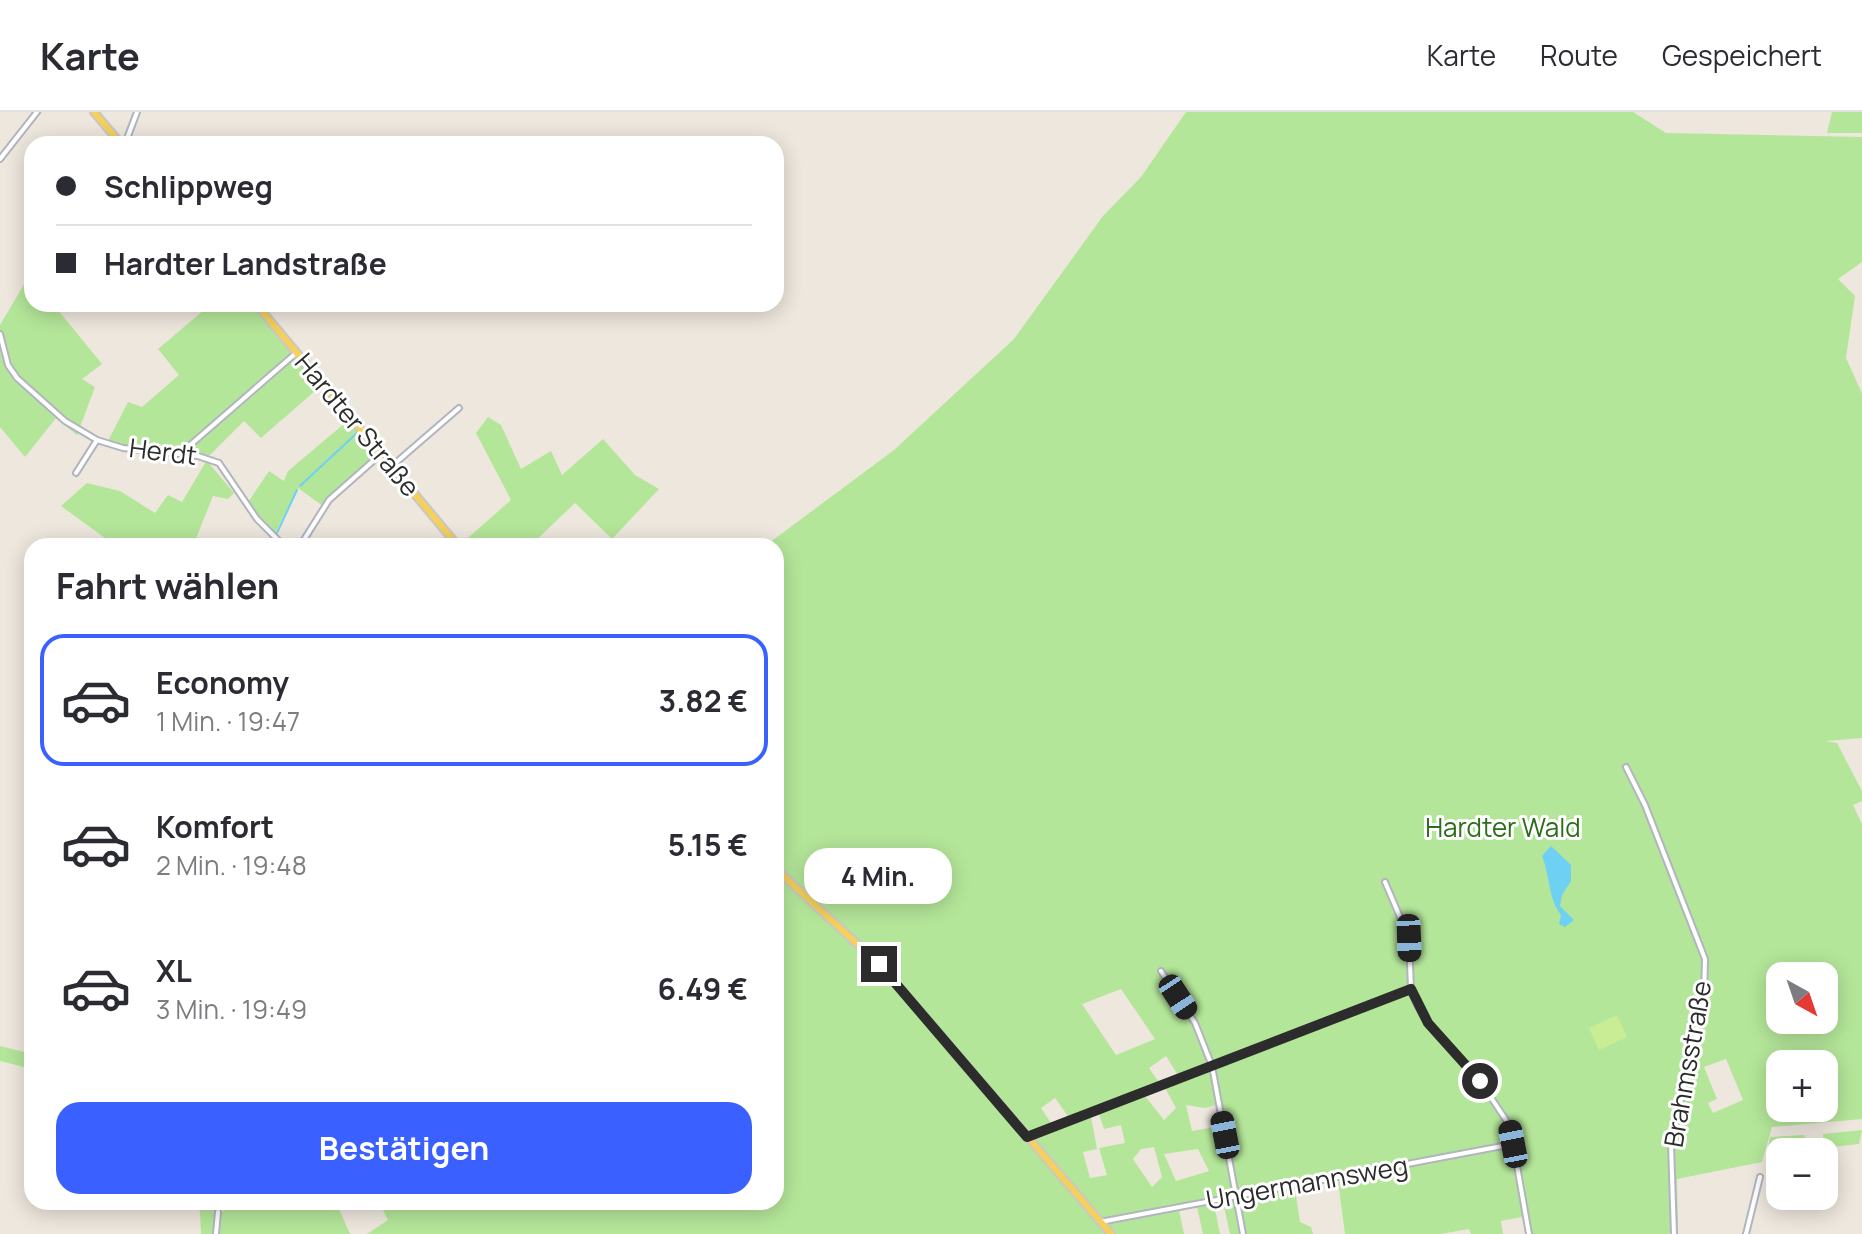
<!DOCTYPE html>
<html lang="de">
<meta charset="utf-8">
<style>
body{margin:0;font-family:Manrope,sans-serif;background:#f2f2f3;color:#2b2b33;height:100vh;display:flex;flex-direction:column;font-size:30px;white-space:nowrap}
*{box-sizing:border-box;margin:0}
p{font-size:26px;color:#7c7c81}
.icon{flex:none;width:44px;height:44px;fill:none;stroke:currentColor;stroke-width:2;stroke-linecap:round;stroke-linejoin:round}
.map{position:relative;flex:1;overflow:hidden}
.side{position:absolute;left:24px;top:426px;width:760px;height:672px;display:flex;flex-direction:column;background:#fff;border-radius:24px;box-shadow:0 4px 20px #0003}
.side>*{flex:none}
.banner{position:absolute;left:24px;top:24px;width:760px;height:176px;border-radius:24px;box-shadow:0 4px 20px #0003;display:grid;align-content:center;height:176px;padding:0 32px;background:#fff}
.needle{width:52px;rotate:140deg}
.fabs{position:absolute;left:1766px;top:850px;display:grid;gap:16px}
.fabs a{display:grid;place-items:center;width:72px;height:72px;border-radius:16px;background:#fff;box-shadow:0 4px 20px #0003;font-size:40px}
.end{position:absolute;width:36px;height:36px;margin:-18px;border:10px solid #2c2c2c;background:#fff;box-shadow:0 0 0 4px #fff}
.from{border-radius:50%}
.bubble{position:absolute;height:56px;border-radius:24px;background:#fff;box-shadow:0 4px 20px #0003;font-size:26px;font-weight:700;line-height:56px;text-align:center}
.car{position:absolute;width:24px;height:48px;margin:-24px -12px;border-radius:10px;box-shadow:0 0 6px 2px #0007;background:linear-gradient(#222 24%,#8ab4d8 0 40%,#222 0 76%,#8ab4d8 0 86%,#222 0)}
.banner b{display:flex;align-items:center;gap:28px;height:76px;font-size:30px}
.banner b+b{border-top:2px solid #e1e1e2}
.banner i{width:20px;height:20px;background:#2b2b33}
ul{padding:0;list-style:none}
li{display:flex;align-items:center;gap:24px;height:132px;margin:0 16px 12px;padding:0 16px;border:4px solid transparent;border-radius:24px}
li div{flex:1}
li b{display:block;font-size:30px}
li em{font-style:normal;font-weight:700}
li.active{border-color:#3a61ff}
li>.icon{width:72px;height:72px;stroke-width:1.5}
h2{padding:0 32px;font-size:36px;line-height:96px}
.action{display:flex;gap:16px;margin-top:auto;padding:16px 32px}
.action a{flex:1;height:92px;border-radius:24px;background:#3a61ff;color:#fff;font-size:32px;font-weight:700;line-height:92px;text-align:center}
header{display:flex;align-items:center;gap:48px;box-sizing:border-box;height:112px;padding:0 40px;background:#fff;border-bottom:2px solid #e1e1e2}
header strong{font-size:38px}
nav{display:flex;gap:44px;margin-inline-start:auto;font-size:28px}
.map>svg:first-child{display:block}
.green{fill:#b4e699;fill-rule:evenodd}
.pitch{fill:#c9ed95}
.water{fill:#6ed1f3}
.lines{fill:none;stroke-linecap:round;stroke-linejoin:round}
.stream{stroke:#6ed1f3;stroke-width:2}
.minor-casing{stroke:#b2b5c0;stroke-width:8}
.major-casing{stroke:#c8c8c8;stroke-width:10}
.minor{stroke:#fff;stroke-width:4}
.major{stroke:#f5d05c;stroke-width:6}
.route{stroke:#2c2c2c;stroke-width:10}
.labels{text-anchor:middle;stroke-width:6;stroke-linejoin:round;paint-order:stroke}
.street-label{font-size:26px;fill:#2c2c2c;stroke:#fff}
.park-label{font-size:26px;fill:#2b6d18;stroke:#fff}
</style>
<header>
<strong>Karte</strong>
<nav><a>Karte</a><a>Route</a><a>Gespeichert</a></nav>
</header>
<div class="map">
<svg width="1862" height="1122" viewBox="0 0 1862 1122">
<rect width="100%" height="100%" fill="#eee7de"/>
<!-- green -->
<g class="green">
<path d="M1186 0H1633L1666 21 1862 25V150L1838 167 1855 184 1846 246 1862 281V626L1826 629 1837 631 1862 679V689L1853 693 1862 712V1007L1772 1015 1762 1050 1677 1067 1678 1120 1666 1122H1531L1527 1104 1501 1109 1503 1122H1471L1469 1117 1440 1122H1345L1338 1069 1295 1077 1300 1110 1311 1115 1313 1122H1230L1223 1090 1214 1092 1220 1122H1203L1197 1095 1179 1098 1184 1122H367L388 1108 379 1090H776V434H765L894 338 1014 227 1103 104 1141 65ZM1837 858 1831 898H1824V908H1780V864H1824V882L1828 861ZM1121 877 1155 927 1116 943 1082 892ZM1166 944 1179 965 1160 972 1149 956ZM1726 947 1743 988 1713 1001 1708 991 1717 987 1704 955ZM1780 952H1824V996H1780ZM1165 976 1176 996 1164 1008 1145 984ZM1055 986 1070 1007 1053 1014 1041 996ZM1186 993 1205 996 1216 993 1220 1014 1192 1019ZM1099 1002 1104 1017 1121 1013 1125 1031 1099 1036 1107 1063 1090 1066 1083 1040 1097 1037 1091 1005ZM1154 1035 1162 1065 1152 1075 1133 1047 1141 1037ZM1198 1037 1209 1059 1176 1069 1164 1042Z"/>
<path d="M1832 0H1862V21H1827Z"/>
<path d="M32 159V192H53L102 252 82 267 95 275 77 323 56 306 25 345 0 315V213Z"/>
<path d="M211 192H249L323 272 261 326 244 309 209 344 207 349 234 381 228 387 213 384 193 434H116L61 394 87 371 120 379 155 401 168 383 182 390 207 348C171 336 140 341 108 329L128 290 142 295 179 263 158 237Z"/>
<path d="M488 305 501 313 521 357 551 339 562 363 603 327 635 363 659 377 612 427 575 391 530 434H465L462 431 511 388 476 321Z"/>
<path d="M351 306 381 342 323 394 298 376 274 423 248 390 269 359 284 369 288 359Z"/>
<path d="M0 934 32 942V957L0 949Z"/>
<path d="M1862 1018 1859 1032 1824 1036 1823 1022Z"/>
<path d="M1804 1023 1810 1037 1767 1041 1770 1025Z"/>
<path d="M195 1090H208L217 1100 214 1122H201L200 1100Z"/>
<path d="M239 1090H336L350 1122H216L219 1101Z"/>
</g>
<!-- pitch -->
<path class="pitch" d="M1617 903 1627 925 1599 938 1589 916Z"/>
<!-- water -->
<path class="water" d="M1551 734 1571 753V769L1562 783 1560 794 1574 808 1565 815 1559 812 1561 803C1548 786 1550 764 1542 744Z"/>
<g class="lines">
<!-- stream -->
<g class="stream">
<path d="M231 372 239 384"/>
<path d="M300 374 358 320"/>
<path d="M241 387 249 400"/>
<path d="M266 419 273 427"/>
<path d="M276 423 297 378"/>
</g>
<defs>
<g id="minor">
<path d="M125 32 137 0"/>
<path d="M0 47 37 0"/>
<path d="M0 222 8 253 17 266 65 309 97 328 123 336 198 344 219 351 257 407 284 434"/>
<path d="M181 341 296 241"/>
<path d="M392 354 459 296"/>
<path d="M76 361 97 328"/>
<path d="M300 434 329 388 381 342"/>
<path d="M616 434 619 430"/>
<path d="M1626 655 1645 693 1705 847 1704 885 1671 1033 1674 1122"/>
<path d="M1385 770 1409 826 1411 877 1418 895 1428 911 1480 969 1510 1014 1529 1122"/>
<path d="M1161 859 1195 911 1212 954 1243 1122"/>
<path d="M1029 1024 1411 877"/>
<path d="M1100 1110 1513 1032"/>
<path d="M216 1122 218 1100"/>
<path d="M1746 1122 1760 1065"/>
</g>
<g id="major">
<path d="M94 0 121 32"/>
<path d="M256 192 458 434"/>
<path d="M776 757 879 852 1111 1122"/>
</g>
</defs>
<!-- minor casing -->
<use href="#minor" class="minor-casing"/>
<!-- major casing -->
<use href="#major" class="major-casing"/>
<!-- minor -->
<use href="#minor" class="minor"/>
<!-- major -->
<use href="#major" class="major"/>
</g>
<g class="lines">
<!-- route -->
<path class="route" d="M879 852 1027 1025 1411 877 1428 911 1480 969"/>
</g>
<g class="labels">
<!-- street labels -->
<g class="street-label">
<text transform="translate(357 313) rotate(50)" y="9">Hardter Straße</text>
<text transform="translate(163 340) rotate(7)" y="9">Herdt</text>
<text transform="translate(1688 952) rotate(-80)" y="9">Brahmsstraße</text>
<text transform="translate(1307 1071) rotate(-10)" y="9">Ungermannsweg</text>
</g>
<!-- park labels -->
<g class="park-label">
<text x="1503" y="725">Hardter Wald</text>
</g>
</g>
</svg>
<div class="fabs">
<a><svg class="needle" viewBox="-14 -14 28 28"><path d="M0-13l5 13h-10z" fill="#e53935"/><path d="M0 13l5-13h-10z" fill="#7c7c81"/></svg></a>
<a>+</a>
<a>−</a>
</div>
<i class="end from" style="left:1480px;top:969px"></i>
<i class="end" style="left:879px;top:852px"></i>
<div class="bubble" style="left:804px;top:736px;width:148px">4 Min.</div>
<i class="car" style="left:1409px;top:826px;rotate:178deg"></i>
<i class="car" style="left:1178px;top:885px;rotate:147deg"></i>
<i class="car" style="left:1225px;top:1023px;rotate:349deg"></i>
<i class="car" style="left:1513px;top:1032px;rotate:349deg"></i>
<div class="banner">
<b><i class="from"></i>Schlippweg</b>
<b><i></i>Hardter Landstraße</b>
</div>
<section class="side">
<h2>Fahrt wählen</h2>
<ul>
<li class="active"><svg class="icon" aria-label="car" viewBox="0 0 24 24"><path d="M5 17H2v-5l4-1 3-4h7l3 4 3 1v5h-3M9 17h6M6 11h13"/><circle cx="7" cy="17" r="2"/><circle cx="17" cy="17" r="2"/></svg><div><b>Economy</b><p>1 Min. · 19:47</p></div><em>3.82 €</em></li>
<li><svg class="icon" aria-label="car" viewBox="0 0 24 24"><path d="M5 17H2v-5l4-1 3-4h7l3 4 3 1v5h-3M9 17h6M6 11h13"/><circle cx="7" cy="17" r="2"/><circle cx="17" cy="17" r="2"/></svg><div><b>Komfort</b><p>2 Min. · 19:48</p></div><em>5.15 €</em></li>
<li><svg class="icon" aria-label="car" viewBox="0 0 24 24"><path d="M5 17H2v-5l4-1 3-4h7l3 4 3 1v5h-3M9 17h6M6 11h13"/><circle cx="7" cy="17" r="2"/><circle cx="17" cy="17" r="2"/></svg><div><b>XL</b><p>3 Min. · 19:49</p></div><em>6.49 €</em></li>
</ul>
<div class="action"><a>Bestätigen</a></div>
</section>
</div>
